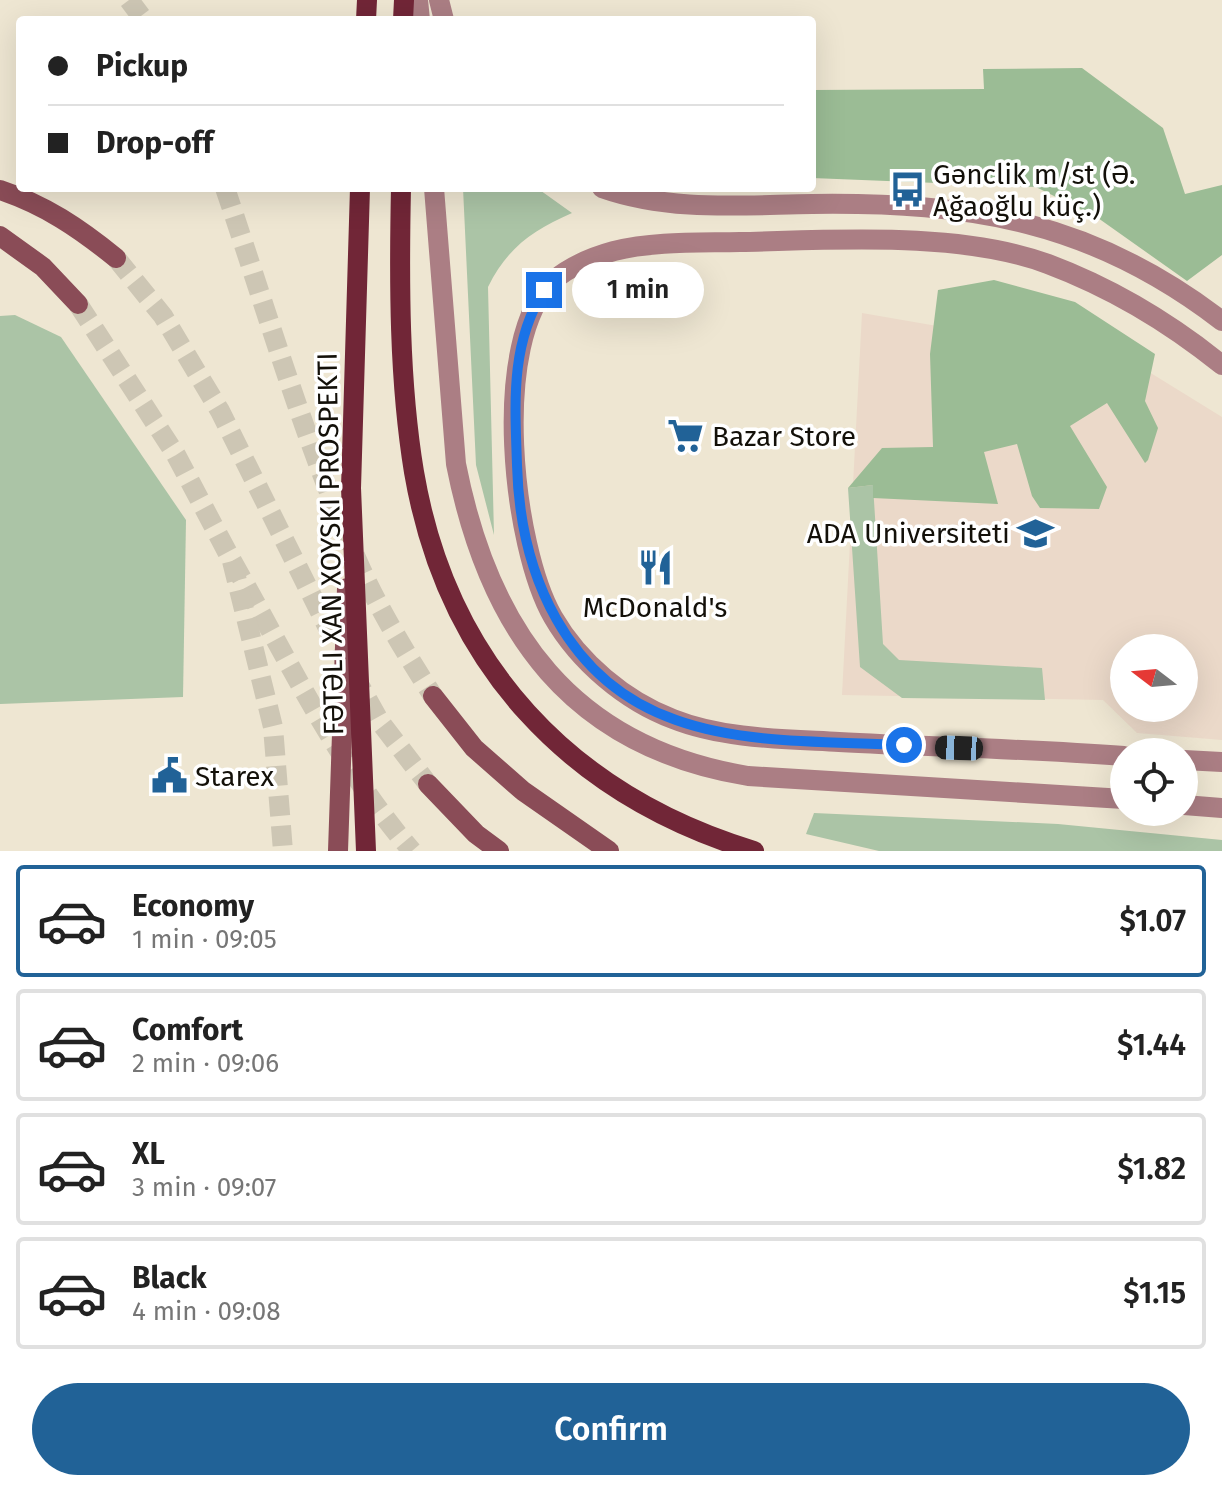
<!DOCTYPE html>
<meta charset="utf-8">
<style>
body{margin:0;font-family:"Fira Sans",sans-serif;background:#f2f2f2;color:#222;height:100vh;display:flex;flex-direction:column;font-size:30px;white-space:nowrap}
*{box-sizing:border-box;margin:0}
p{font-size:26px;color:#767676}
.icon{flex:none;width:44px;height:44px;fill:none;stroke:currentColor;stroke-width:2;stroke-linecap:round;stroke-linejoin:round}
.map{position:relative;height:851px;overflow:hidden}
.side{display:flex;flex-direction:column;background:#fff;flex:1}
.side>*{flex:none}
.guide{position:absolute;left:16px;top:16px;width:800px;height:176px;border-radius:8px;box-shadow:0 8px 32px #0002;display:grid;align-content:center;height:176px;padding:0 32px;background:#fff}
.needle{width:52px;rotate:286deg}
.buttons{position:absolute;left:1110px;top:634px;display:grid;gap:16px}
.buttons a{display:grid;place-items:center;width:88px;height:88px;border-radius:50%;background:#fff;box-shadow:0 8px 32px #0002;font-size:40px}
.end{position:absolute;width:36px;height:36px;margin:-18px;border:10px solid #1a73e8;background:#fff;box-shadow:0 0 0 4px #fff}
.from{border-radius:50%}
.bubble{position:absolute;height:56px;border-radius:28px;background:#fff;box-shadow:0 8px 32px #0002;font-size:26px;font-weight:600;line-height:56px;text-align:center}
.car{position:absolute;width:24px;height:48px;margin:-24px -12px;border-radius:10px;box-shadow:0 0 6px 2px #0007;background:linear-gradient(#222 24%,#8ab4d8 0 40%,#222 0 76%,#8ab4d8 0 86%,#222 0)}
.guide b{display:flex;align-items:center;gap:28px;height:76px;font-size:30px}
.guide b+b{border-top:2px solid #e0e0e0}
.guide i{width:20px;height:20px;background:#222}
ul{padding:14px 0 0;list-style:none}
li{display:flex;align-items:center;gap:24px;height:112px;margin:0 16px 12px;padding:0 16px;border:4px solid #e0e0e0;border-radius:8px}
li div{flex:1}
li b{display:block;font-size:30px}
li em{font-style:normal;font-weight:600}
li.current{border-color:#216297}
li>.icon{width:72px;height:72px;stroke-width:1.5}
.cta{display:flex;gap:16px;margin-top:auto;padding:16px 32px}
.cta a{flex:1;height:92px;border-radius:48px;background:#216297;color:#fff;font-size:32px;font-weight:600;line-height:92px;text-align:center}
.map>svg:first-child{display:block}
.education{fill:#ebd9c9;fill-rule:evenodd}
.green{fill:#abc4a6}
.forest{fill:#9bbc95}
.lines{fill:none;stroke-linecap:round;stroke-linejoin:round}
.tertiary-tunnel{stroke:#cdc6b4;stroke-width:20;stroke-dasharray:20 10;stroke-linecap:butt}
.secondary-tunnel{stroke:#cdc6b4;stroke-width:20;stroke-dasharray:20 10;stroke-linecap:butt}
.tertiary{stroke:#ab7e84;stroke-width:20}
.secondary{stroke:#8a4c57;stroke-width:20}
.primary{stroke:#712637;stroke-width:20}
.route{stroke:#1a73e8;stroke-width:10}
.labels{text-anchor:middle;stroke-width:7;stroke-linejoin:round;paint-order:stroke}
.poi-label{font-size:28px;fill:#131009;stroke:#fff;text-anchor:start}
.street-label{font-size:28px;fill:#131009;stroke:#fff}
</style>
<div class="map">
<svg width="1222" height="851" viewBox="0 0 1222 851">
<rect width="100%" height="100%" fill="#eee6d2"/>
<!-- education -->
<path class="education" d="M862 313 1128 359 1222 417V740L1137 733 1103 700 842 695ZM1124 648H1184V708H1124Z"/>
<!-- green -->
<g class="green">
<path d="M463 188H537L572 213C533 230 507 248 488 287L494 535 476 465Z"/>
<path d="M15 315 61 337 186 520 183 697 0 704V316Z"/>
<path d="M873 485 883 644 899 660 1042 668 1045 700 902 698 860 667 848 488Z"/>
<path d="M814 813 1058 824 1222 840V851H879L806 834Z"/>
</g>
<!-- forest -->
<g class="forest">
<path d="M1082 68 1163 128 1185 194 1222 185V255L1187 281 1098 218 1036 187 812 178V90L984 89 983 69Z"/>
<path d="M994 280 1075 302 1155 354 1145 401 1158 428 1148 460 1145 463 1107 403 1070 426 1107 487 1099 509 1040 508 1032 496 1017 444 984 452 998 504 873 498V485L848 488 882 448 933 447 930 354 938 290Z"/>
</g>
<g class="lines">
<!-- tertiary-tunnel -->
<path class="tertiary-tunnel" d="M232 561C288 659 338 766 412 851"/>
<!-- secondary-tunnel -->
<g class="secondary-tunnel">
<path d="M129 0 144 20"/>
<path d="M225 188C268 315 306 446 361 569 381 613 407 655 433 696"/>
<path d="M116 258 163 316 220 411 333 638 380 722 428 784"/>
<path d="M78 304 176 455 232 561 273 727 283 851"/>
</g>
<!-- tertiary -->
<g class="tertiary">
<path d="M418 0 420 20"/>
<path d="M439 0 444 20"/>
<path d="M434 188 456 464C489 632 572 747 748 776L1124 799"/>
<path d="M602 188C670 212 742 205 812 204 972 202 1092 221 1222 321"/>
<path d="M1124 756C1029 749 934 747 839 742 785 739 723 739 673 719 625 701 579 662 553 617 513 548 489 339 554 280 572 265 592 257 614 251 655 241 698 243 740 242 834 240 959 231 1048 264 1112 288 1170 323 1222 365"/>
<path d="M1184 760 1222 762"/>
<path d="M1184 805 1222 808"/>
</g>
<!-- secondary -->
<g class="secondary">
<path d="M0 190C45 205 79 228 116 258"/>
<path d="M0 236 43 267 78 304"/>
<path d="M433 696 474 748 523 791 609 851"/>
<path d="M428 784 476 834 499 851"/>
<path d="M338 851 347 588"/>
</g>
<!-- primary -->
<g class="primary">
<path d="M366 20 367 0"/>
<path d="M403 20 404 0"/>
<path d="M360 188 351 488 366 851"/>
<path d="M401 188C399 281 399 381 414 472 447 665 570 795 754 851"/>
</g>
</g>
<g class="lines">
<!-- route -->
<path class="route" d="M544 290C510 345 515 403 517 465 520 574 566 682 676 720 746 745 830 741 904 745"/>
</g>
<!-- icons -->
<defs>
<symbol id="bus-bare" viewBox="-9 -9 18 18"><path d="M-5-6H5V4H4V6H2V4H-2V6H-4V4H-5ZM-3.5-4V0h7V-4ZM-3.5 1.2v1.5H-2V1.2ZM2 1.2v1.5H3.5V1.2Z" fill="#216297" stroke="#fff" stroke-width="2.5" paint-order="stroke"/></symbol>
<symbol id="supermarket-bare" viewBox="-9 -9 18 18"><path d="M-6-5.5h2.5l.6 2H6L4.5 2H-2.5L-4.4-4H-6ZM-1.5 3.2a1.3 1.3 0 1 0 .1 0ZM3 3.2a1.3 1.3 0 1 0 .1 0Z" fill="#216297" stroke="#fff" stroke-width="2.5" paint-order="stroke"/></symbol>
<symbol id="university-bare" viewBox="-9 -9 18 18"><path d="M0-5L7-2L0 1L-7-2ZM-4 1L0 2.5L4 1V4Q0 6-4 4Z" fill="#216297" stroke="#fff" stroke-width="2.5" paint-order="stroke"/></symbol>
<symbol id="restaurant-bare" viewBox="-9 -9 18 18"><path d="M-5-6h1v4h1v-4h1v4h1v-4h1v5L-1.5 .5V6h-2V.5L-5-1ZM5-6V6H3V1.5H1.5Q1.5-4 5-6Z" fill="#216297" stroke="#fff" stroke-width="2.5" paint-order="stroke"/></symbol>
<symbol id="civic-bare" viewBox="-9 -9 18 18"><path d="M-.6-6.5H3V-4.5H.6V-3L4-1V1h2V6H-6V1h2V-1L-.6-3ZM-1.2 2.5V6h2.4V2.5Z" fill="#216297" stroke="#fff" stroke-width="2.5" paint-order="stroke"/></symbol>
</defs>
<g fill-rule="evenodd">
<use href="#bus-bare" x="882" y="164" width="51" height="51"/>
<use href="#supermarket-bare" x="660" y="410" width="51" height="51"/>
<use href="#university-bare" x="1010" y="508" width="51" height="51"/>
<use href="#restaurant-bare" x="630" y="542" width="51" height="51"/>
<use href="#civic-bare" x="144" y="750" width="51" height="51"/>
</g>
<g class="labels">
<!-- poi labels -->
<g class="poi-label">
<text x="933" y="184">Gənclik m/st (Ə.<tspan x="933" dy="32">Ağaoğlu küç.)</tspan></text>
<text x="712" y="446">Bazar Store</text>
<text x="1010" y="543" text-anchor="end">ADA Universiteti</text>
<text x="655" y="617" text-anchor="middle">McDonald's</text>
<text x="195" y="786">Starex</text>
</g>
<!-- street labels -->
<g class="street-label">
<text transform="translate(330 544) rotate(-91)" y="10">FƏTƏLI XAN XOYSKI PROSPEKTI</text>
</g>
</g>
</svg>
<div class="buttons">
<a><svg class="needle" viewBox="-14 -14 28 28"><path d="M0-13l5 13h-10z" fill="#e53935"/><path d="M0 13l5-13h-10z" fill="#767676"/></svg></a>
<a><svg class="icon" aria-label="locate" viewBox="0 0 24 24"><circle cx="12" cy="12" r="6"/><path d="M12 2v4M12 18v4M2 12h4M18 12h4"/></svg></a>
</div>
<i class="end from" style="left:904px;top:745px"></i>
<i class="end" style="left:544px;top:290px"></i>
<div class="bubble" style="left:572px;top:262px;width:132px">1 min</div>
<i class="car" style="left:959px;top:748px;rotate:272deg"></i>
<div class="guide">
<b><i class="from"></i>Pickup</b>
<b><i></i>Drop-off</b>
</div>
</div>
<section class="side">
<ul>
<li class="current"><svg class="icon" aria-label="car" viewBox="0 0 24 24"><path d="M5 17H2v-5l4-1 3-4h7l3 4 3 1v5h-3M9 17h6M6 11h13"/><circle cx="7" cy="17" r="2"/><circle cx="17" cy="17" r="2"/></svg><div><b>Economy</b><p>1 min · 09:05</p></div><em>$1.07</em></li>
<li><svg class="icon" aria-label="car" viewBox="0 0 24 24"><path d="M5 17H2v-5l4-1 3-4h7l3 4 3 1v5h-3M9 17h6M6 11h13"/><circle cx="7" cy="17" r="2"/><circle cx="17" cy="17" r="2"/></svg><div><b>Comfort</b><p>2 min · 09:06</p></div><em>$1.44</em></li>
<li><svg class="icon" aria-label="car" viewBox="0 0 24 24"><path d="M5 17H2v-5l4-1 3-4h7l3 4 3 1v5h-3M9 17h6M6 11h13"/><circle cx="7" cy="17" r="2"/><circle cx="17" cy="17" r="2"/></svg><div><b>XL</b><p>3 min · 09:07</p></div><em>$1.82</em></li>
<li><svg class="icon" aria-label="car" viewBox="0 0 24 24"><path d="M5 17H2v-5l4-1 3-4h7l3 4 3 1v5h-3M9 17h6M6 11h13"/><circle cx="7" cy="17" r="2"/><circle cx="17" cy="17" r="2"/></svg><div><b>Black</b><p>4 min · 09:08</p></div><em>$1.15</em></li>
</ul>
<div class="cta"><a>Confirm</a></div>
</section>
